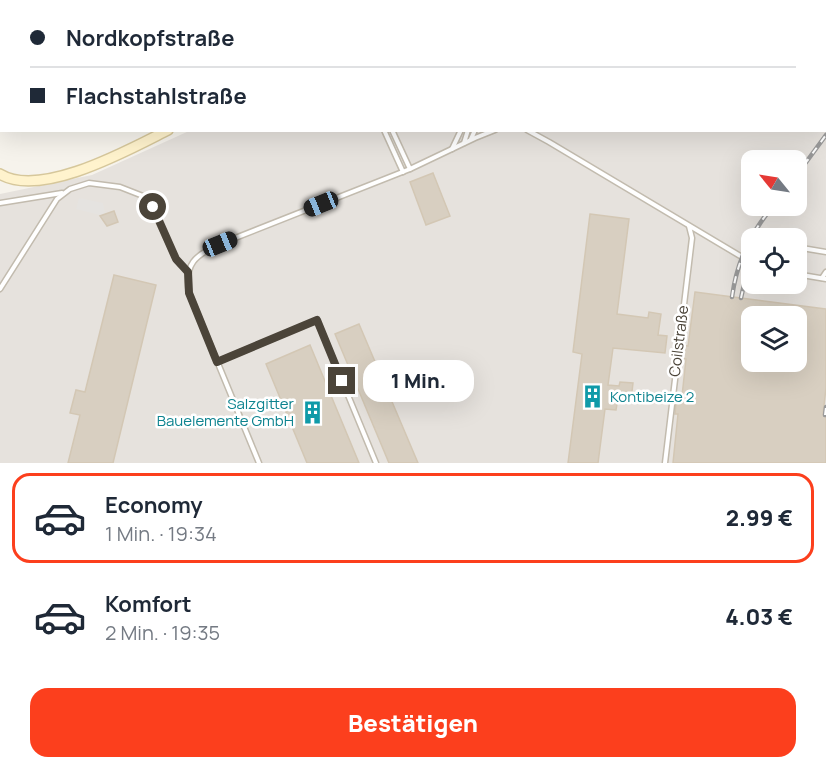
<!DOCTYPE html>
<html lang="de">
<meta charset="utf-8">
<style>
body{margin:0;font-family:Manrope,sans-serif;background:#f6f6f7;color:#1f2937;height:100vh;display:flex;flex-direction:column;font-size:22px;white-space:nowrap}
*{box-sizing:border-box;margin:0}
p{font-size:20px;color:#747a83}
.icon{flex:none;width:33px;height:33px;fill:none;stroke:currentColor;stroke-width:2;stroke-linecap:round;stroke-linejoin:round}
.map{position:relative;height:463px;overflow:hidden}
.details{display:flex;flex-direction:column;background:#fff;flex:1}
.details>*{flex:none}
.guide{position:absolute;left:0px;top:0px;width:826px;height:132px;box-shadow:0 6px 24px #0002;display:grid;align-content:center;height:132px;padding:0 30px;background:#fff}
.needle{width:39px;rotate:300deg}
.tools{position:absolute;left:741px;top:150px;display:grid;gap:12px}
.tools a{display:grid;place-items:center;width:66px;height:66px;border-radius:12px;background:#fff;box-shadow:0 6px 24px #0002;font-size:30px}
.end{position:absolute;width:27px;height:27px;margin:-14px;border:8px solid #4b4439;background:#fff;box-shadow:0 0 0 3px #fff}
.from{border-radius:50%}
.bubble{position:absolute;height:42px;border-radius:18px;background:#fff;box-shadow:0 6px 24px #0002;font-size:20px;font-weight:800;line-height:42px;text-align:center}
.car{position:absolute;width:18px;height:36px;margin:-18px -9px;border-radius:8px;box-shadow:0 0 4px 2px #0007;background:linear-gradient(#222 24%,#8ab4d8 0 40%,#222 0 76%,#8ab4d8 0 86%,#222 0)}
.guide b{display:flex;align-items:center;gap:21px;height:57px;font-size:22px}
.guide b+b{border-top:2px solid #e0e1e3}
.guide i{width:15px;height:15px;background:#1f2937}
ul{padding:10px 0 0;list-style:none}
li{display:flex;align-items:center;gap:18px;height:90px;margin:0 12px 9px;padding:0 18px;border:3px solid transparent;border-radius:18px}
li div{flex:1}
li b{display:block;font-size:22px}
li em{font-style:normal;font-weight:800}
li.active{border-color:#fc3f1d}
li>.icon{width:54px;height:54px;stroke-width:1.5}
.primary-button{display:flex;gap:12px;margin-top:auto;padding:12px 30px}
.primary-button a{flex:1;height:69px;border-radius:18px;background:#fc3f1d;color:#fff;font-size:24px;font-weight:800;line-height:69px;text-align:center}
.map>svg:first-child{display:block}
.industrial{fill:#e6e2dd;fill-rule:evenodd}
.parking{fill:#e5e3e0}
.building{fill:#d8cfc1;stroke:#d3c7b4;stroke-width:1.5;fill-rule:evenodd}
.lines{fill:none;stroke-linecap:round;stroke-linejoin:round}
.lane-casing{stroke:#c2bbae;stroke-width:7}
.secondary-casing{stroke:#d6c79b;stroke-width:12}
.path{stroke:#c4b79f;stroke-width:1.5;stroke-dasharray:3 3;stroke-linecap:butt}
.lane{stroke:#fff;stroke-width:4}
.secondary{stroke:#fff3cd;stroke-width:9}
.rail-casing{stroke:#9a9a9a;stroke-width:4.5}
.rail{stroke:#fff;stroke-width:2;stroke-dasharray:7;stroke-linecap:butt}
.route{stroke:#4b4439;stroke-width:8}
.labels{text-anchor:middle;stroke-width:5;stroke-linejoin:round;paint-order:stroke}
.street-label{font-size:15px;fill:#4b4439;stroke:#fff}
.culture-label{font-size:15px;fill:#0d838f;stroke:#fff;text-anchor:start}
</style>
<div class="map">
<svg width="826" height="463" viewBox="0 0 826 463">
<rect width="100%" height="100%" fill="#f6f3ec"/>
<!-- industrial -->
<path class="industrial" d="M465 0H826V463H0V194L92 175 189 131 825 130V2L461 1ZM752 160H796V206H752ZM752 238H796V284H752ZM752 316H796V362H752Z"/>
<!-- parking -->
<path class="parking" d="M79 198 103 203 105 213 100 215 76 209Z"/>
<!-- building -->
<g class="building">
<path d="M433 173 450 216 426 225 410 182Z"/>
<path d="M114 211 118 222 107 226 100 216Z"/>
<path d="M590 214 629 219 617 314 648 318 649 312 661 314 658 335 667 336 665 353 613 348 608 385 619 386 620 382 633 383 631 400 618 398 616 410 605 409 598 463H568L582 354 573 352Z"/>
<path d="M114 275 156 285 113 463H68L80 415 70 413 76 390 85 392Z"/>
<path d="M695 292 826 309V388L823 414 826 415V463H673L678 414H675L676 403 679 404 680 396H682L686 359 682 358 683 345 688 346ZM752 316H796V362H752Z"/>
<path d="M359 324 418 463H389L335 334Z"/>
<path d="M310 345 359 463H307L266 364Z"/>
</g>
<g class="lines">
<defs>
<g id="lane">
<path d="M486 2 489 0"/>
<path d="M517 2 518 0"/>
<path d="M533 2 534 0"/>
<path d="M384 130 403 172"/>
<path d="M392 130 410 169"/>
<path d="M527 130 549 142 752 263"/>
<path d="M471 139 475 130"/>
<path d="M464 143 468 130"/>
<path d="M452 149 461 130"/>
<path d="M0 203 62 193"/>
<path d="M796 247 826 252"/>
<path d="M796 274 826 279"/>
<path d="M822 278 826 272"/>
<path d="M0 289 57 199 70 189 89 183 120 187 143 196 152 207 176 259 188 272"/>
<path d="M217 362 317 320 376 463"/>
<path d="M259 463 189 293C184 264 195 255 220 244L410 169 475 138 495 130"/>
<path d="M665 463 692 238 689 226"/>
</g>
<g id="secondary">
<path d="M443 2 445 0"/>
<path d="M0 174C41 199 130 149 168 130"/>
</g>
</defs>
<!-- lane casing -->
<use href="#lane" class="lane-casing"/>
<!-- secondary casing -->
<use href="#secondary" class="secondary-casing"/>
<!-- path -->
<path class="path" d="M249 2 252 0"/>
<!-- lane -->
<use href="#lane" class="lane"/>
<!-- secondary -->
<use href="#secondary" class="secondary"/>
<defs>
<g id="rail">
<path d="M796 176 826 135"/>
<path d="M732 297C737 261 750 234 773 206"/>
<path d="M741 298 751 253"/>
<path d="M825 415 826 407"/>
</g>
</defs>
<!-- rail casing -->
<use href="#rail" class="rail-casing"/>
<!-- rail -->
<use href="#rail" class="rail"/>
</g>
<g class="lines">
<!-- route -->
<path class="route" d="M153 207 176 259 188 272 189 293 217 362 317 320 342 381"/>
</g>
<!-- icons -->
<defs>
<symbol id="building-bare" viewBox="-9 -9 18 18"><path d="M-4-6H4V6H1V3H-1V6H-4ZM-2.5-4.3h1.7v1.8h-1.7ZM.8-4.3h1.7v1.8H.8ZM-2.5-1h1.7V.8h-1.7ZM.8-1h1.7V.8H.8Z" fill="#0f9aa8" stroke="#fff" stroke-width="2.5" paint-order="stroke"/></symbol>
</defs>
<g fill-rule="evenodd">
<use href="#building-bare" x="576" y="380" width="33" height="33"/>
<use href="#building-bare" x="296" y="396" width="33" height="33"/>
</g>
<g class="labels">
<!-- street labels -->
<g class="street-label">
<text transform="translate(679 341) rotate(-83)" y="5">Coilstraße</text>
</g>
<!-- culture labels -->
<g class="culture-label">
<text x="610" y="402">Kontibeize 2</text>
<text x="294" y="409" text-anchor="end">Salzgitter<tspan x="294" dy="17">Bauelemente GmbH</tspan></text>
</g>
</g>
</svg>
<div class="tools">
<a><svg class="needle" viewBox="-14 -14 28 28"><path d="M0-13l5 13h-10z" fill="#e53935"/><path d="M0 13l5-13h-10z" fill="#747a83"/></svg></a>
<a><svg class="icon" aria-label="locate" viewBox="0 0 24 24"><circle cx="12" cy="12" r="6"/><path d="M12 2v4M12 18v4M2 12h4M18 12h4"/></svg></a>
<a><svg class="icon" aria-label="layers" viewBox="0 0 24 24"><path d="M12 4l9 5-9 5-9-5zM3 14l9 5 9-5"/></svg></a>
</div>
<i class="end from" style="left:153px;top:207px"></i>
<i class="end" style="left:342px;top:381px"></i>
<div class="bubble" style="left:363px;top:360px;width:111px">1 Min.</div>
<i class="car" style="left:321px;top:204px;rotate:248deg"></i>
<i class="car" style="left:220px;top:244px;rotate:68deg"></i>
<div class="guide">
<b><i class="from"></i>Nordkopfstraße</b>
<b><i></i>Flachstahlstraße</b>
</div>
</div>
<section class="details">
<ul>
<li class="active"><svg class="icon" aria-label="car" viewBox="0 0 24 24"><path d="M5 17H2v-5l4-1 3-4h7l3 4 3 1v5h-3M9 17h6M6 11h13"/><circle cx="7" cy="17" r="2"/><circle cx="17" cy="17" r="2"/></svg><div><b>Economy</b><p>1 Min. · 19:34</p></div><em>2.99 €</em></li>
<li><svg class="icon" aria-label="car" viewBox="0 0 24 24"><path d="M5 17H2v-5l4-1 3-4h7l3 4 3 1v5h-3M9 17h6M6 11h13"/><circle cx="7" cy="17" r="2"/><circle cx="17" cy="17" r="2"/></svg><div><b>Komfort</b><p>2 Min. · 19:35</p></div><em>4.03 €</em></li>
</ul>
<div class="primary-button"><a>Bestätigen</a></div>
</section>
